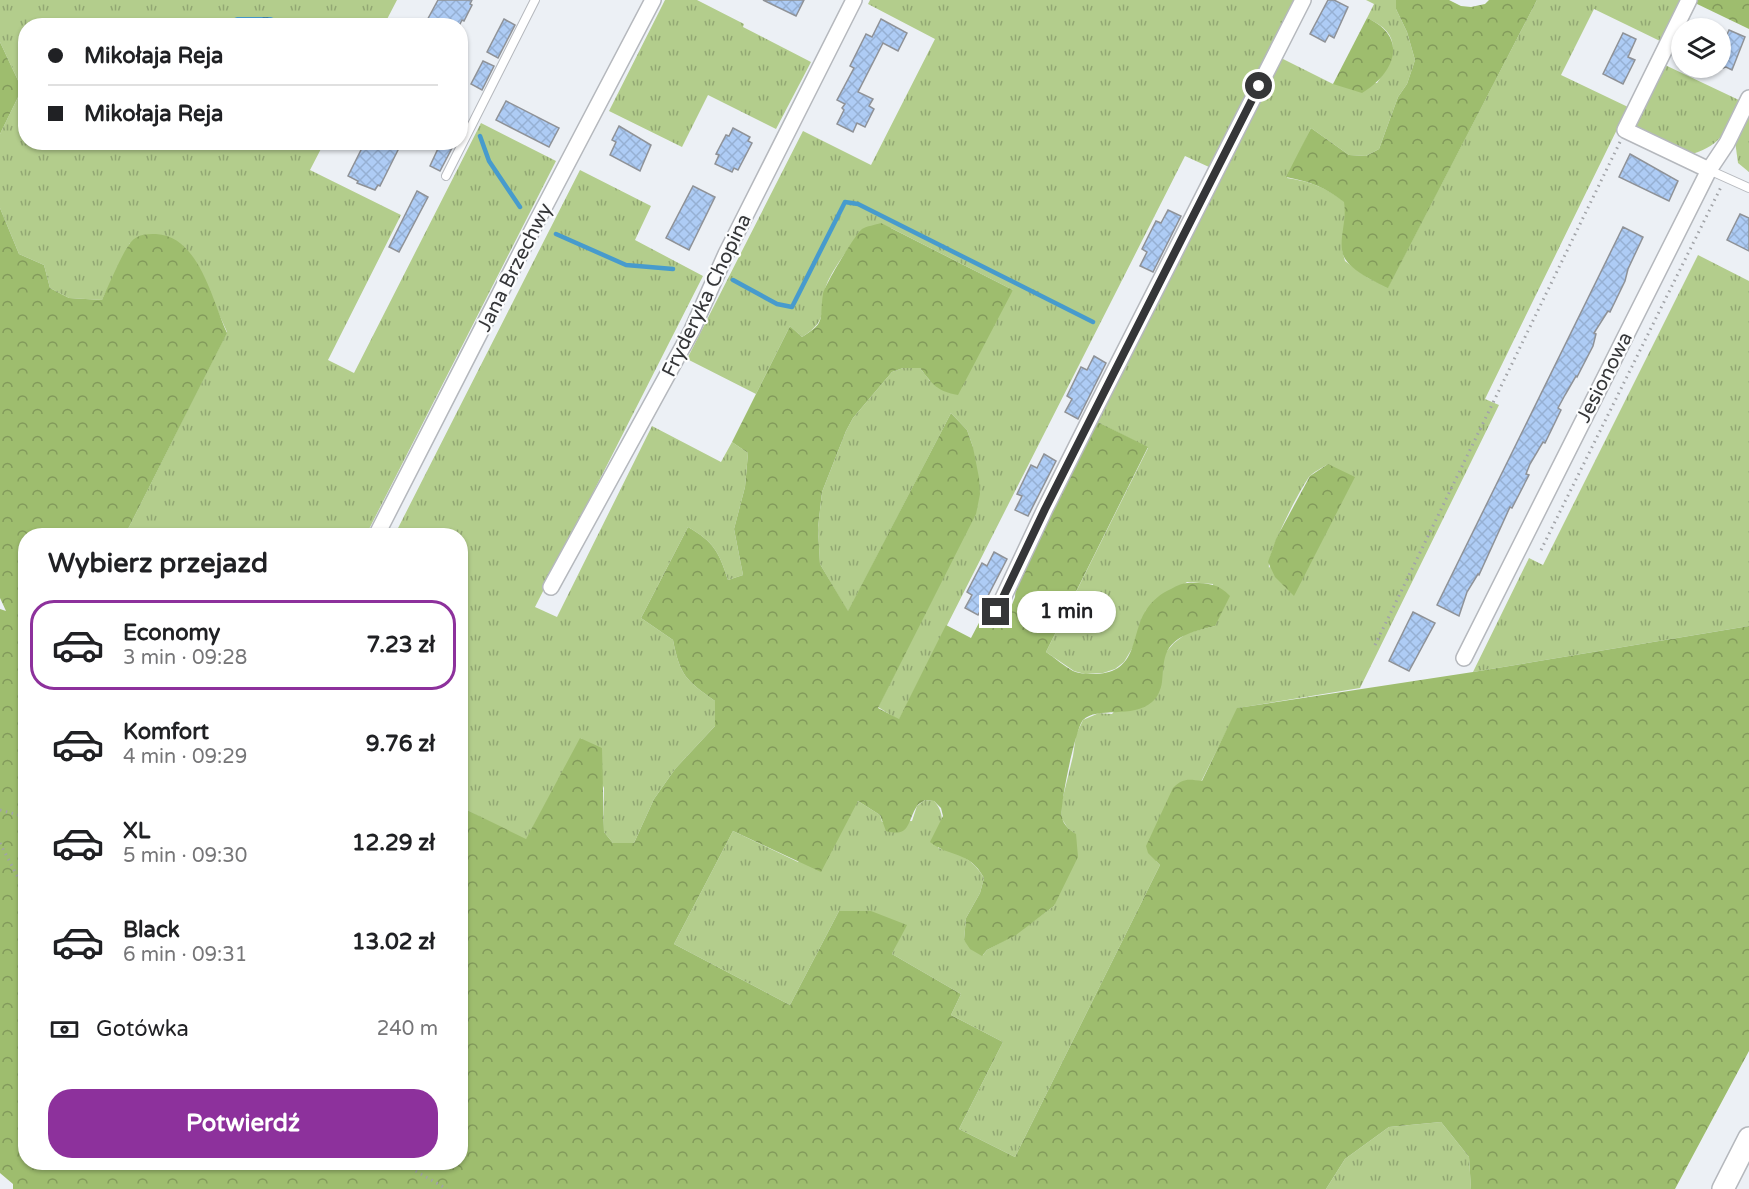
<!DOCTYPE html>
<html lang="pl">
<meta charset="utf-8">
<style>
body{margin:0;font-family:"Varela Round",sans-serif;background:#f6f6f6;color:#202124;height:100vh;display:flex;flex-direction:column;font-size:22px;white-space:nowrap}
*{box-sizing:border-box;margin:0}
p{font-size:20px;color:#757577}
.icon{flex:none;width:33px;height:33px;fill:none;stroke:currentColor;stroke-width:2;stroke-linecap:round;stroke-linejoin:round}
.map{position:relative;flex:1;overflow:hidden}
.details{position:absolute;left:18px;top:528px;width:450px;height:642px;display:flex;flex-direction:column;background:#fff;border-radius:24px;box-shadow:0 2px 4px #0004}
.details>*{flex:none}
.banner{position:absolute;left:18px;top:18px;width:450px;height:132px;border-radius:24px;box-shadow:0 2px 4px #0004;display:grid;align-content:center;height:132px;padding:0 30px;background:#fff}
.fabs{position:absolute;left:1671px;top:18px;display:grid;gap:12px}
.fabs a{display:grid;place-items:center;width:60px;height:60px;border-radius:50%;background:#fff;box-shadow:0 2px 4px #0004;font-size:30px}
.end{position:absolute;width:27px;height:27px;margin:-14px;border:8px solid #353638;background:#fff;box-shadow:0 0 0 3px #fff}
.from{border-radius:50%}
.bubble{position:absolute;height:42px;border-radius:21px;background:#fff;box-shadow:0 2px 4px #0004;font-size:20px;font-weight:700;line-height:42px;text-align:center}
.banner b{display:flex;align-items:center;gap:21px;height:57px;font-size:22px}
.banner b+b{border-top:2px solid #e0e0e0}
.banner i{width:15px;height:15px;background:#202124}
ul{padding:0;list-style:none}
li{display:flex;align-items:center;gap:18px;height:90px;margin:0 12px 9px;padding:0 18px;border:3px solid transparent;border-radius:24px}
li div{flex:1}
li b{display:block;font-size:22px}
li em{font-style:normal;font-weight:700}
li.on{border-color:#8d319c}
li>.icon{width:54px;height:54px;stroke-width:1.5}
h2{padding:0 30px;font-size:27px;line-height:72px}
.pay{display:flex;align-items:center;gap:15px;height:66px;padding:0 30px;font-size:22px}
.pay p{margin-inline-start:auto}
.primary-button{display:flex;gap:12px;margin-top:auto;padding:12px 30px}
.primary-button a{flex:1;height:69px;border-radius:24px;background:#8d319c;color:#fff;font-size:24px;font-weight:700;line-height:69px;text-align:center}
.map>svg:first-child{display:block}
.grass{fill:url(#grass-tufts);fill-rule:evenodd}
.forest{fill:url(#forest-crowns)}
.water{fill:url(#water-ripples)}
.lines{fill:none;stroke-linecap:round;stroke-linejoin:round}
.stream{stroke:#479bcd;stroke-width:4.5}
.building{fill:url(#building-cross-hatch);stroke:#8f9297;stroke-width:1.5}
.lane-casing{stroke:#b5b8bd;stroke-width:10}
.street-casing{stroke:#b5b8bd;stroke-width:18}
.secondary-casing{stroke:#b5b8bd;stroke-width:24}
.path{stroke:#a1a3a7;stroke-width:3;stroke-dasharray:1.5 4.5;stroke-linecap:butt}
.lane{stroke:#fff;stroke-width:8}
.street{stroke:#fff;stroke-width:15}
.secondary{stroke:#fff;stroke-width:21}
.route{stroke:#353638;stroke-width:8}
.labels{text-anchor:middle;stroke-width:4.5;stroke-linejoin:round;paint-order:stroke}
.street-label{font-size:20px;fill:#353638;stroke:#fcfdfe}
</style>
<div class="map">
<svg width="1749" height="1189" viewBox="0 0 1749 1189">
<defs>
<pattern id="grass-tufts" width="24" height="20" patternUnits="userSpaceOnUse" patternTransform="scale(1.5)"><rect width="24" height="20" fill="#b3cd8c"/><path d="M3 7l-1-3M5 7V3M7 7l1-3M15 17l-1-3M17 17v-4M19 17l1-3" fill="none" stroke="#92a773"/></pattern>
<pattern id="forest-crowns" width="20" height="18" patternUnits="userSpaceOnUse" patternTransform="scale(1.5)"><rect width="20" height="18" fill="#9ebd6e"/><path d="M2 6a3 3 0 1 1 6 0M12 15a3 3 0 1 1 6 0" fill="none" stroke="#829a5b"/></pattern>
<pattern id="water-ripples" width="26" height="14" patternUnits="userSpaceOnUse" patternTransform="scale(1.5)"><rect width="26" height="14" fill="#479bcd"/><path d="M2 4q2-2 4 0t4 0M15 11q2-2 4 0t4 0" fill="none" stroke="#3c7fa7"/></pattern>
<pattern id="building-cross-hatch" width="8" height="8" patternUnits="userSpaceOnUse" patternTransform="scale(1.5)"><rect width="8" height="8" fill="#aeccf5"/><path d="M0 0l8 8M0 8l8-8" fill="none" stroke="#96b0d3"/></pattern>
</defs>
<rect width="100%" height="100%" fill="#ecf0f5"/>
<!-- grass -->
<g class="grass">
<path d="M0 0H397L384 25 26 26V142L324 143 310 170 401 215 328 360 354 373 481 123 556 161 366 535H125L227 332 214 303 130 243 102 300 69 298 50 288 44 265 19 254 0 208V134L22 89 0 42Z"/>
<path d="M665 0H697L744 24 743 27 811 62 776 129 708 95 682 147 609 111Z"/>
<path d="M870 0H1296L1209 167 1185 156 899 720 878 707 975 514 973 447 967 430 951 413 848 612 820 564 818 528 822 492 846 431 853 418 892 372 903 368H920L930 381 1013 290 891 228 856 237C847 251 835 266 828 281 816 308 833 318 802 337L790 326 756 394 687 359 803 131 871 165 935 39 868 4Z"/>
<path d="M1366 0H1396V9L1407 32 1415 60 1407 84 1398 97 1379 149 1366 156 1349 155 1311 128 1287 178C1312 182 1324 187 1345 202L1346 216 1342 250 1345 261 1368 278 1388 287 1537 0H1680L1660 41 1594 9 1561 75 1628 107 1485 399 1499 405 1360 688 1238 708 1201 782 1156 861 1160 865 1015 1157 959 1129 1003 1042 951 1015 961 994 892 954 906 925 839 911 790 1005 674 944 733 831 798 862 858 801 880 815 882 822 912 821 917 806 925 800 934 801C947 815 941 831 938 848 958 851 974 860 984 878L980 893 966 918 964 940 983 955 987 950 1016 934 1054 906 1076 835 1067 827 1062 819 1061 805 1073 756 1076 735 1083 720 1099 713 1112 714 1174 643 1187 633 1215 626 1213 584 1187 582 1146 610 1133 647 1124 662 1115 669 1103 673 1085 674 1074 671 1046 652 1148 448 1096 421 1281 58 1333 84 1377 83C1396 55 1403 34 1367 18L1374 4ZM1328 464 1269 568C1266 554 1299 491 1309 477 1313 472 1322 468 1328 464Z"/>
<path d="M1665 65 1741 101C1727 128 1723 145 1692 154L1635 126Z"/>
<path d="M1749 113V172L1738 163 1735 141Z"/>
<path d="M580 170 651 206 635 240 703 276 535 607 557 617 652 426 721 462 732 442 748 453 745 487 734 529 743 575 728 580C719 552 714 542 688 527L641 618 673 640C680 676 686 680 715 701V726L675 769 654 799 634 843H613L604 832V788L581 738 526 840 461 807 460 536H394Z"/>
<path d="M1698 255 1749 281V626L1473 672 1529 558 1543 565Z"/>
<path d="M1441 1122 1469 1157 1471 1189H1326L1345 1159 1389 1127Z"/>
</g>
<!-- forest -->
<g class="forest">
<path d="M1396 0H1449L1461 6 1471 7 1485 4 1489 0H1537L1388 288C1373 281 1343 267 1342 250 1340 234 1347 220 1344 202 1324 187 1312 182 1286 177L1311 128 1349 155 1366 156 1379 149 1398 97 1407 84 1415 60 1407 32 1396 9Z"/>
<path d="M1697 0H1749V29L1695 3Z"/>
<path d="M1367 18C1409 37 1395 73 1362 93L1333 84Z"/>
<path d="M0 42 22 89 0 134Z"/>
<path d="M0 208 19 254 44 265 50 288 69 298 102 300C108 287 123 251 131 242 138 234 146 234 156 234 199 236 212 300 227 333L125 535 26 536V1162H460L461 807 526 839 580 738 602 748 604 832 613 843H634L654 799 675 769 715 726V701C686 680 680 676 673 640L641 618 688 527C714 542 719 552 728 580L743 575 734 529 745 487 748 453 732 442 790 326 802 337C827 322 819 319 823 294 824 286 856 233 862 229 867 226 875 225 881 223L1013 290 958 395C937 391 933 385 920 368H903L892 372 853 418 846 431 822 492 818 528 820 564 848 611 951 413 967 430 973 447 979 478 980 494 976 514 878 708 899 719 946 625 971 638 981 619 998 620 1008 615 1015 597 1016 583 1096 421 1148 447 1046 652C1055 658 1064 666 1073 671 1080 674 1088 674 1096 674 1139 672 1130 635 1146 610 1152 601 1161 593 1171 589 1178 585 1185 582 1193 583 1208 583 1219 584 1230 596L1215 626C1197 631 1174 634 1166 654 1163 662 1163 673 1162 682 1161 689 1158 697 1152 702 1133 719 1097 706 1083 720 1076 727 1059 807 1062 817 1063 825 1070 830 1076 834L1078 857 1054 906 1016 935 987 950 982 956 970 949 964 940 966 918 980 893 984 878C969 850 950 858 930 842L943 816 941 808 934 801 925 800C923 802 919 803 917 806 907 821 911 838 886 831L880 815 858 801 821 872 733 831 674 944 790 1005 839 911H871L907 925 892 954 961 994 951 1015 1003 1042 959 1129 1015 1157 1160 865 1148 853 1146 846 1173 788C1183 778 1188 779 1202 781L1237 708 1473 672 1749 626V1051L1675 1189H1471L1469 1157 1441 1122 1389 1127 1345 1159 1326 1189H13V1184L0 1173V609L6 611 0 598Z"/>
<path d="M1328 464 1355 477 1294 596 1275 577 1268 562 1276 539 1310 476Z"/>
</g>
<!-- water -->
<path class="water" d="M237 17H271L290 25H215Z"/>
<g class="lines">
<!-- stream -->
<g class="stream">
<path d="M480 136 489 161 520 207"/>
<path d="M556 234 626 265 673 269"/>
<path d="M733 280 777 304 792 307 845 202 858 204 1093 322"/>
</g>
</g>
<!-- building -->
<g class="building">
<path d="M438 0H472L470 4 472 5 464 21 462 20 459 26H424Z"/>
<path d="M763 0H804L796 16Z"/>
<path d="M1328 0H1334L1348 7 1334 38 1329 35 1325 42 1310 34Z"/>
<path d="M504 19 515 25 498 58 487 52Z"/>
<path d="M881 19 907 33 898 51 883 43 858 92 873 99 869 106 874 109 865 127 857 123 853 132 837 124 844 110 842 108 845 104 837 100 854 68 850 66 866 34 872 37Z"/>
<path d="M1729 30 1745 37 1732 70 1726 67 1720 69V35L1726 37Z"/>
<path d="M1623 33 1636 39 1628 57 1635 60 1623 84 1603 74Z"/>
<path d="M483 61 494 66 482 90 471 84Z"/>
<path d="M506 101 559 128 549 147 496 120Z"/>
<path d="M619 126 651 145 640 171 610 155 616 142 612 140Z"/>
<path d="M733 128 750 137 748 141 752 143 738 170 734 168 732 172 715 164 719 155 716 154 726 135 729 136Z"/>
<path d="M365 142H402L380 186 378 185 375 190 357 183 358 181 348 176Z"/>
<path d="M441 142 452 148 440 171 430 166Z"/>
<path d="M1630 154 1678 181 1669 201 1619 177Z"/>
<path d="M693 186 715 197 689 250 666 238Z"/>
<path d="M417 191 428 197 399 252 389 247Z"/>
<path d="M1168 210 1181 216 1153 272 1140 266 1147 252 1142 249 1156 221 1161 223Z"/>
<path d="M1740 214 1749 218V251L1727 240Z"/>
<path d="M1623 227 1643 237 1628 269 1625 281 1610 312 1608 311 1594 333 1596 334 1593 346 1577 377 1576 376 1565 395 1558 408 1561 410 1545 443 1543 442 1530 464 1526 474 1529 475 1512 508 1510 507 1479 575 1478 574 1467 592 1459 616 1437 605Z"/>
<path d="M1094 356 1106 363 1078 419 1065 412 1072 399 1067 396 1081 367 1087 370Z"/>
<path d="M1044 454 1056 461 1028 516 1015 510 1022 496 1017 494 1031 465 1037 468Z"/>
<path d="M994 552 1007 559 978 615 965 608 972 595 967 592 982 563 987 566Z"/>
<path d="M1413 612 1435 623 1409 671 1389 661Z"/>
</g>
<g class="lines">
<defs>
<g id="lane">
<path d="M1709 170 1749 188"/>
<path d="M446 176 535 0"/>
</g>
<g id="street">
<path d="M1689 0 1625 130 1709 170"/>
<path d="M376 536 536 223 653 0"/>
<path d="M551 587 692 330 726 254 854 0"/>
<path d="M996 613 1045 509 1092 415 1303 0"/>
<path d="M1464 658 1709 170 1727 143 1749 98"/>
</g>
<path id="secondary" d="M1723 1189 1749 1138"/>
</defs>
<!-- lane casing -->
<use href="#lane" class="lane-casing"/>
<!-- street casing -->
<use href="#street" class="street-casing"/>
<!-- secondary casing -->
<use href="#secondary" class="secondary-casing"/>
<!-- path -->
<g class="path">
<path d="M1541 550 1721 187"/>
<path d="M1375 645 1620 142"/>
<path d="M0 810 26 817"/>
<path d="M0 843 26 893"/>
<path d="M400 1162 447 1189"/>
</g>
<!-- lane -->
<use href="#lane" class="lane"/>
<!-- street -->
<use href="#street" class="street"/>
<!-- secondary -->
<use href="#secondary" class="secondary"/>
</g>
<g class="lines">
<!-- route -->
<path class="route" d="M996 612 1045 509 1259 86"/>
</g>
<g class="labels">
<!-- street labels -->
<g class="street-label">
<text transform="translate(514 267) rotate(-63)" y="7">Jana Brzechwy</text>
<text transform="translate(706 295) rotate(-64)" y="7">Fryderyka Chopina</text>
<text transform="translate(1604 377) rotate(-63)" y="7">Jesionowa</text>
</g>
</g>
</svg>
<div class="fabs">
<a><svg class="icon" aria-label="layers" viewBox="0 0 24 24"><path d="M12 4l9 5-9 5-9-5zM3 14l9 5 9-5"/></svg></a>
</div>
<i class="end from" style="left:1259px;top:86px"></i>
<i class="end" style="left:996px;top:612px"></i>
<div class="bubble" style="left:1017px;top:591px;width:99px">1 min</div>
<div class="banner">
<b><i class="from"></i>Mikołaja Reja</b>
<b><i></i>Mikołaja Reja</b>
</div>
<section class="details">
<h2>Wybierz przejazd</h2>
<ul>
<li class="on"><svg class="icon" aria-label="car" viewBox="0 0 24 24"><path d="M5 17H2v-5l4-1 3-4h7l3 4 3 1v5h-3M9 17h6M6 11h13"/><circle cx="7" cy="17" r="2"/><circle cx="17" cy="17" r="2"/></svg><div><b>Economy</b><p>3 min · 09:28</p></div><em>7.23 zł</em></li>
<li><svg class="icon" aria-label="car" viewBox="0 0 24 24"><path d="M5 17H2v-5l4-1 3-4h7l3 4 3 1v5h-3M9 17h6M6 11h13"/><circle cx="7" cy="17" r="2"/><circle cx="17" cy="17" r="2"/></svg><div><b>Komfort</b><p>4 min · 09:29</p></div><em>9.76 zł</em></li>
<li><svg class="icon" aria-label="car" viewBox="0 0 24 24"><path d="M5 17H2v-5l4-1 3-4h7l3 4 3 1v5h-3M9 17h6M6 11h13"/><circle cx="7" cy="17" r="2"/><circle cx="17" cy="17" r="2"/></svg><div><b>XL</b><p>5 min · 09:30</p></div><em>12.29 zł</em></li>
<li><svg class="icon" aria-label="car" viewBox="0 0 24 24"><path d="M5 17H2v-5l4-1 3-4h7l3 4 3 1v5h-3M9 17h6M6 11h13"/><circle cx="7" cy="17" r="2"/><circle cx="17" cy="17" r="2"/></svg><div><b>Black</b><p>6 min · 09:31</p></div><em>13.02 zł</em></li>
</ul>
<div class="pay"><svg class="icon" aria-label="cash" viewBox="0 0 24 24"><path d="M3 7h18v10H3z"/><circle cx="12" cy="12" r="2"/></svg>Gotówka<p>240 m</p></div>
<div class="primary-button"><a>Potwierdź</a></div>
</section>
</div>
